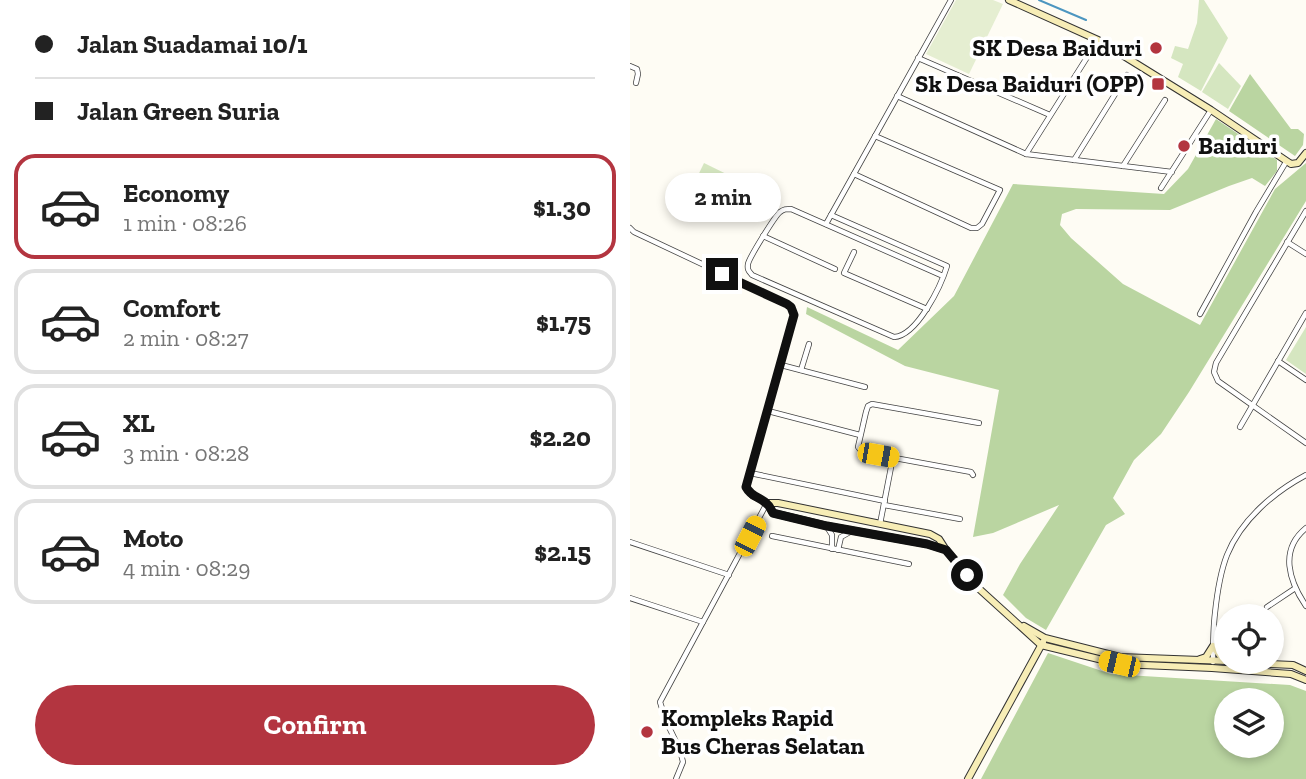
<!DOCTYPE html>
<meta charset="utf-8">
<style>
body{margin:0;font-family:"Zilla Slab",serif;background:#f2f2f2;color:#222;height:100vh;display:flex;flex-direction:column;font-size:26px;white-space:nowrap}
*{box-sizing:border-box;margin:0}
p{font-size:23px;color:#767676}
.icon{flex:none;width:38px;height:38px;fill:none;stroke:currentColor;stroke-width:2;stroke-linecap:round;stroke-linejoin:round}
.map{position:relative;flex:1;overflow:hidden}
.details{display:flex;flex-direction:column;background:#fff;width:630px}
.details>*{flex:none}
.hud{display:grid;align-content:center;height:154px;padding:0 35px;background:#fff}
.buttons{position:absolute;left:584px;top:604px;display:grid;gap:14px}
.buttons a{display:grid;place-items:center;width:70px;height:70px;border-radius:50%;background:#fff;box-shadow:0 4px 10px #0003;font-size:35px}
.end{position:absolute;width:32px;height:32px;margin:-16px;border:9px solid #101010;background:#fff;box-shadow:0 0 0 4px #fff}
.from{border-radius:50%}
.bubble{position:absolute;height:49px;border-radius:24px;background:#fff;box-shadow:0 4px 10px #0003;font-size:23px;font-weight:700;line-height:49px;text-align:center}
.car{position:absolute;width:21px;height:42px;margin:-21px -10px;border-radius:9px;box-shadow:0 0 5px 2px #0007;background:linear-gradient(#f5c518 24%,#345 0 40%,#f5c518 0 76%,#345 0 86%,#f5c518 0)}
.hud b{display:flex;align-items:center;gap:24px;height:66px;font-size:26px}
.hud b+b{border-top:2px solid #e0e0e0}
.hud i{width:18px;height:18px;background:#222}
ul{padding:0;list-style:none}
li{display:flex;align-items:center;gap:21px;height:105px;margin:0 14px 10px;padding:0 21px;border:4px solid #e0e0e0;border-radius:21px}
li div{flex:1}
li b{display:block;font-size:26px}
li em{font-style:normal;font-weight:700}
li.current{border-color:#b33540}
li>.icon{width:63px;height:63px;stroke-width:1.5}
.primary-button{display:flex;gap:14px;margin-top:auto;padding:14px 35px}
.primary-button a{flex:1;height:80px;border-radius:42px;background:#b33540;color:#fff;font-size:28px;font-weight:700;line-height:80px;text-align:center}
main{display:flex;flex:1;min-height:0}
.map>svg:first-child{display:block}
.green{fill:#d5e6c0}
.forest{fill:#bad5a1;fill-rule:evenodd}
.pitch{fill:#e5eed1}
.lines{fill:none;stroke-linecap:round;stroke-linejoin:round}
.stream{stroke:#4c96c0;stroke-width:2}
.street-casing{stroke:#434343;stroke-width:6}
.secondary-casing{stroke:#323232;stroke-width:8}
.street{stroke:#fff;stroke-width:4.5}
.secondary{stroke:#f7edb6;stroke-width:6}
.route{stroke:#101010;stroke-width:9}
.poi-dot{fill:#b33540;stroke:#fff;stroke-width:2.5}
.labels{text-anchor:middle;stroke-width:7;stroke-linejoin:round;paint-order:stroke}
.poi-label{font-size:24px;font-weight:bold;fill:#101010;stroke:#fff;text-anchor:end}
</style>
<main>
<section class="details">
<div class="hud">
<b><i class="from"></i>Jalan Suadamai 10/1</b>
<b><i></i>Jalan Green Suria</b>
</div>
<ul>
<li class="current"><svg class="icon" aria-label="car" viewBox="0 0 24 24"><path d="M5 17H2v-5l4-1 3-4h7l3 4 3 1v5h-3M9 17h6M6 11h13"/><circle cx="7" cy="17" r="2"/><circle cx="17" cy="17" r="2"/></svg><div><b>Economy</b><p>1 min · 08:26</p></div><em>$1.30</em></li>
<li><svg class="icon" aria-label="car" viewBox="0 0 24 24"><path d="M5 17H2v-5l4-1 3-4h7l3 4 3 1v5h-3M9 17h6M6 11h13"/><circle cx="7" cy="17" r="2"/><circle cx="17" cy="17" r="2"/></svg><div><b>Comfort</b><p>2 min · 08:27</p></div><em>$1.75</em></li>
<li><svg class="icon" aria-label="car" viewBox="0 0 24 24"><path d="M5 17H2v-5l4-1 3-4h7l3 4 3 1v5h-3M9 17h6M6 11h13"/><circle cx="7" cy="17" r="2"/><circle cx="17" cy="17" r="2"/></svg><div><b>XL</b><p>3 min · 08:28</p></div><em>$2.20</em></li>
<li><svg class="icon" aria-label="car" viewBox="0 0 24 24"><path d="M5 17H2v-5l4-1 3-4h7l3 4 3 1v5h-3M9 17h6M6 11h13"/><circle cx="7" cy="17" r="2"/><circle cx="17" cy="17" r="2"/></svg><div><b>Moto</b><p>4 min · 08:29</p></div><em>$2.15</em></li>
</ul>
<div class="primary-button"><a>Confirm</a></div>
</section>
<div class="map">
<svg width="676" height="779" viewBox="0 0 676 779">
<rect width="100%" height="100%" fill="#fefcf4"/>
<!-- green -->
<g class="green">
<path d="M569 0H574L598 38 571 91 548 77 553 64 541 58 545 46 558 49 567 23Z"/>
<path d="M589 63 611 86 598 109 572 92Z"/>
<path d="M74 163 131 191 114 220 59 194Z"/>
<path d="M676 327V374L656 360Z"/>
</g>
<!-- forest -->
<g class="forest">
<path d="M620 74 661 129H668L674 134 673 145 665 156 599 111Z"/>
<path d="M586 119 647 160V171L635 186 622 178 599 186 540 210 446 209 432 214 430 225 441 238 493 284 570 325 645 189 676 163V201L559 392 531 434 504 460 483 498 495 514 476 525 416 630 396 618 373 595 390 564 429 505 363 533 343 537 369 390 275 366 176 314 177 307 268 350 324 296 383 184 534 194 558 169Z"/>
<path d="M418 653 481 674 660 685 676 691V779H351ZM642 700V746H597V700Z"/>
</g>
<!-- pitch -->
<path class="pitch" d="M326 0H363L373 4 339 74 296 54Z"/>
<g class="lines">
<!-- stream -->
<path class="stream" d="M409 0 456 20"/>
<defs>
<g id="street">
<path d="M288 58 420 115"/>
<path d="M0 66 7 69 8 74 6 83"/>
<path d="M267 96 396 154 542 172"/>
<path d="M396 154 468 40"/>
<path d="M444 160 497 75"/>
<path d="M493 166 535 100"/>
<path d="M224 174 341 228H347L352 224 370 190 245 136"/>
<path d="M531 188 581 110"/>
<path d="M676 211 586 363 584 372 588 381 676 443"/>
<path d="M201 215 317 266C311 286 287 336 264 337L122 275C119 271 117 270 118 264 119 258 145 216 150 212 154 209 156 209 161 209L313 276"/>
<path d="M196 224 321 0"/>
<path d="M0 228 4 232 157 304 161 307 164 315 116 487 122 496 137 503 30 702 36 721 50 750 53 762 46 779"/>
<path d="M133 236 205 269"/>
<path d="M657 242 676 254"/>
<path d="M224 252 214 273 297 309"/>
<path d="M570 314 626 212 656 162"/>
<path d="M648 361 676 380"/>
<path d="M151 365 235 387"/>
<path d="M171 370 179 344"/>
<path d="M138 411 230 435"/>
<path d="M610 427 676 313"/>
<path d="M120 473 255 501"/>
<path d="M343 475 341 472 232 452 228 447 236 412 238 406 242 404 349 423"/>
<path d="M254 505 330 519"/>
<path d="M250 524 263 457"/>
<path d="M197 527 202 535V549"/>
<path d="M676 528C649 550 659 581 676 606"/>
<path d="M142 536 279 564"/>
<path d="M0 542 99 575"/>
<path d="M208 550 211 537 220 532"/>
<path d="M0 598 73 622"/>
<path d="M637 607 664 589"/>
<path d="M583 662C583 646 583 629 585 613 587 594 590 573 597 555 611 520 644 492 676 475"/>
</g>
<g id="secondary">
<path d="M379 0 468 40 581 110 661 164 668 163 676 153"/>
<path d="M137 503H148L300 534 309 539 316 550 346 586 411 645 489 664 582 668 661 674 676 680"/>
<path d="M137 503 143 513 197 526 297 544 316 550"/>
<path d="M394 626 415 638 490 657 597 661"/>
<path d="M570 659 576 657 583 646 591 657 595 660"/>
<path d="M598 662 663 665 676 671"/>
<path d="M338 779 413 642"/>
</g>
</defs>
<!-- street casing -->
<use href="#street" class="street-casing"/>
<!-- secondary casing -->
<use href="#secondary" class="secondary-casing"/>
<!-- street -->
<use href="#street" class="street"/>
<!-- secondary -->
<use href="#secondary" class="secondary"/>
</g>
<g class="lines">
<!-- route -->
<path class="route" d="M92 274 157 304 161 307 164 315 116 487C122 498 129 496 137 504 140 506 141 510 143 513L197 526 297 544 316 550 337 575"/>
</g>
<!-- markers -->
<g class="poi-dot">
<circle cx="526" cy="48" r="7"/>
<rect x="521" y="77" width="14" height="14" rx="3.5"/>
<circle cx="554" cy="146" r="7"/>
<circle cx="17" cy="732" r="7"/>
</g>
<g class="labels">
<!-- poi labels -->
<g class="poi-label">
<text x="512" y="56">SK Desa Baiduri</text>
<text x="514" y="92">Sk Desa Baiduri (OPP)</text>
<text x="568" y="154" text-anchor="start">Baiduri</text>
<text x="31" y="726" text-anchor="start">Kompleks Rapid<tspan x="31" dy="28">Bus Cheras Selatan</tspan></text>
</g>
</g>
</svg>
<div class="buttons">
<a><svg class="icon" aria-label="locate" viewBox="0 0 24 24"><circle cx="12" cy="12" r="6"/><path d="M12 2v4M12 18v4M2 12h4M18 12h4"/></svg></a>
<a><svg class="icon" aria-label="layers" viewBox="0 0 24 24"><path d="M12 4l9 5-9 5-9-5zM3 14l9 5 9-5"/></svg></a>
</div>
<i class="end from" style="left:337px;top:575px"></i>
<i class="end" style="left:92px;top:274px"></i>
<div class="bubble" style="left:35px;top:173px;width:116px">2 min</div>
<i class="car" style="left:248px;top:455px;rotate:100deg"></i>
<i class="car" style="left:120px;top:536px;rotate:27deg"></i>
<i class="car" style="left:489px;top:664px;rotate:283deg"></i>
</div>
</main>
